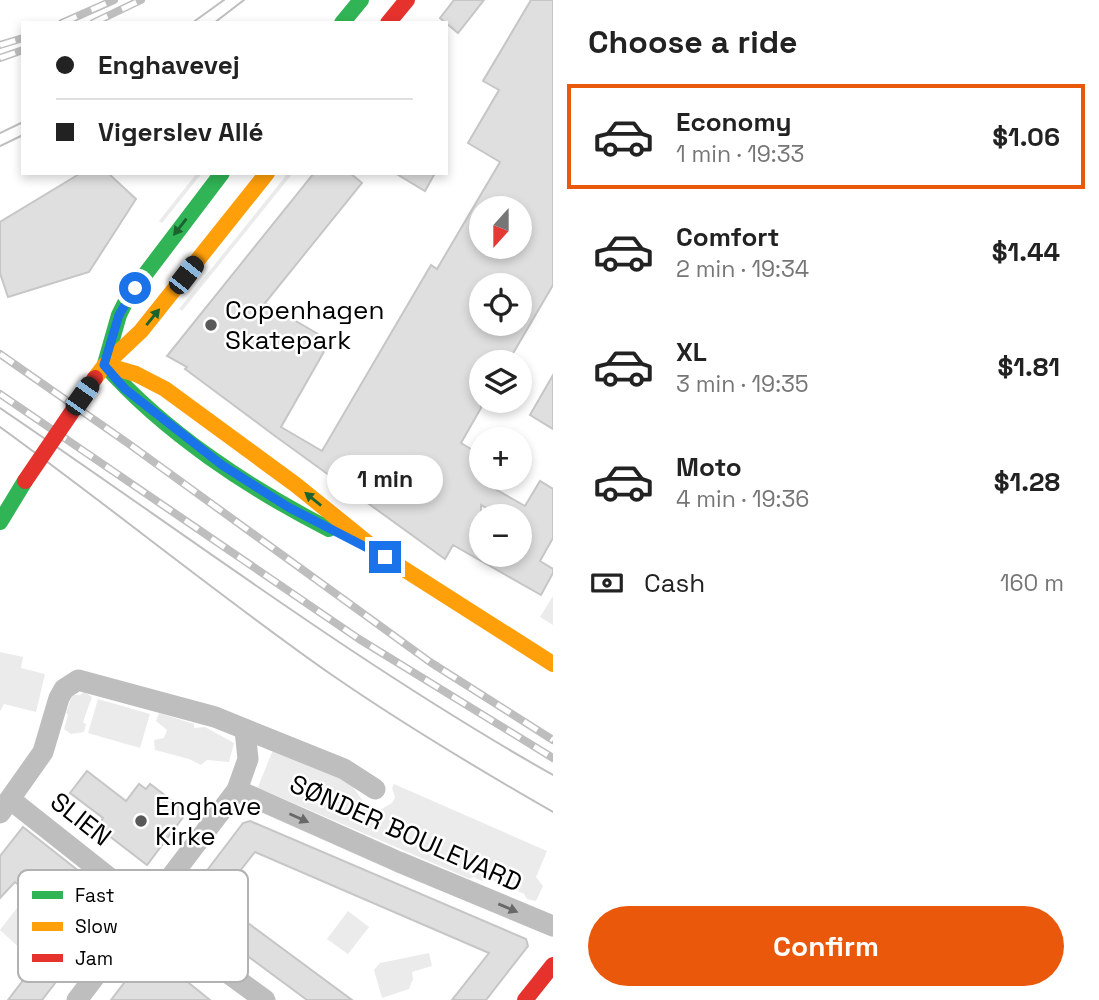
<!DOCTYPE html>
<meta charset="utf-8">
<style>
body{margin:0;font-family:"Space Grotesk",sans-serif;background:#f6f6f6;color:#222;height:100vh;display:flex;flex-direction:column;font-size:26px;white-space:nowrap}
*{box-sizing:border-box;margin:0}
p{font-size:23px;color:#767676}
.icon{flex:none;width:38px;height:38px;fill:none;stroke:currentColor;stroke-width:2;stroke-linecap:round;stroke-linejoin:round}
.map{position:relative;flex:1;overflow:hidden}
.details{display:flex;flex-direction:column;background:#fff;width:546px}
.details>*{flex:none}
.hud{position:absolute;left:21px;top:21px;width:427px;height:154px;border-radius:0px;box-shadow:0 4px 10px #0003;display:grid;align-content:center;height:154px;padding:0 35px;background:#fff}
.needle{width:46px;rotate:201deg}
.tools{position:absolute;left:469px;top:196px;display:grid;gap:14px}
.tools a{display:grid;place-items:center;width:63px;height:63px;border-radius:50%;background:#fff;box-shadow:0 4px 10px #0003;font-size:35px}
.end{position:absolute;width:32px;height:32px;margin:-16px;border:9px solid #1a73e8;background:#fff;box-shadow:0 0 0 4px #fff}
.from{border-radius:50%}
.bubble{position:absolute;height:49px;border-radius:24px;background:#fff;box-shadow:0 4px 10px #0003;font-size:23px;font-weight:800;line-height:49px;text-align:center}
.car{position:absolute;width:21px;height:42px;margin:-21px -10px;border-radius:9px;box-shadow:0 0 5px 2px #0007;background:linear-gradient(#222 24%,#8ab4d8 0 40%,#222 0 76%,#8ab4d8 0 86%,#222 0)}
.hud b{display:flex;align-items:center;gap:24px;height:66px;font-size:26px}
.hud b+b{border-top:2px solid #e0e0e0}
.hud i{width:18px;height:18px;background:#222}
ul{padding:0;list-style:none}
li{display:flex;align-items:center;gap:21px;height:105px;margin:0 14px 10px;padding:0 21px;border:4px solid transparent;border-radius:0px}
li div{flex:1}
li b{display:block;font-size:26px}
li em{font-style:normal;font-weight:800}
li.selected{border-color:#ea580c}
li>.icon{width:63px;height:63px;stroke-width:1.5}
h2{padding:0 35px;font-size:32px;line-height:84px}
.pay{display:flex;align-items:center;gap:18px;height:77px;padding:0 35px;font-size:26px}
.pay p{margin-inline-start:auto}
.primary-button{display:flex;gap:14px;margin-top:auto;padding:14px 35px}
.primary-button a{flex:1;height:80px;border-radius:42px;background:#ea580c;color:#fff;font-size:28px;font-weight:800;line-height:80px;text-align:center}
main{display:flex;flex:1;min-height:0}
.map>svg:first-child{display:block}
.green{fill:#ebebeb}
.building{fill:#dfdfdf;stroke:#c6c6c6;stroke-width:2;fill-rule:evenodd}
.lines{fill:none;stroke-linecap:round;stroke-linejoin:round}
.street{stroke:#bebebe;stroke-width:21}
.fast{stroke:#30b455;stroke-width:16}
.slow{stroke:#ff9f0a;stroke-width:16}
.jam{stroke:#e5322d;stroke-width:16}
.tram{stroke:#bebebe;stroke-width:2}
.rail-casing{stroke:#bebebe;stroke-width:8}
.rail{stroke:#fff;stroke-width:5;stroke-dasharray:16;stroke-linecap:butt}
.jam-bridge{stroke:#e5322d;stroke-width:16}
.oneway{fill:#1a632f}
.oneway2{fill:#686868}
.route{stroke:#1a73e8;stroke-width:9}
.poi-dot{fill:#595959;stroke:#fff;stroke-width:2.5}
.labels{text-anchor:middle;stroke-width:5;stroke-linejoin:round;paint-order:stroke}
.poi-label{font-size:26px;fill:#000;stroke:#fff;text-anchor:start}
.street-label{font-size:26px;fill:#000;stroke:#fff}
.key{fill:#fff;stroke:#b2b2b2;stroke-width:2}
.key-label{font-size:19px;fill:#000}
</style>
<main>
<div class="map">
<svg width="553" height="1000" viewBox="0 0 553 1000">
<rect width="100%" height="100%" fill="#fff"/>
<!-- green -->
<g class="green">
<path d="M197 173H202L162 223 159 221Z"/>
<path d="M288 173H293L182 311 179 309Z"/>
<path d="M553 596V625L540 617Z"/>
<path d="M0 652 23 657 21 668 45 674 36 712 4 704 0 711Z"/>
<path d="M84 692 92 697 83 722 86 724 84 732 71 734 64 729 68 715 66 713 72 695H80Z"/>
<path d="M98 699 150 714 140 748 88 733Z"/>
<path d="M159 713 194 724V728L205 727 234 743 229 762 207 760 201 765 189 759 155 750 154 740 164 738 167 730 156 721Z"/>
<path d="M275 745 343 773 365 804 378 811 392 803 395 797 392 788 394 784 547 851 536 877 543 886 536 901 527 899 524 894 508 886 505 889 502 884 488 878 482 881 473 877 470 879 261 789 258 787Z"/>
<path d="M17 908 43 929 24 952 0 930Z"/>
<path d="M348 911 369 927 348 954 327 939Z"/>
<path d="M429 953 432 966 412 972 413 979 409 989 382 998 374 970 380 963Z"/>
</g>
<!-- building -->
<g class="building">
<path d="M454 0H484L458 33 440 18Z"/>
<path d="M531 0H553V285L508 362H481V408L461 443 481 455V478H492L488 485 525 506 540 481 553 489V538L540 561 553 569V573L541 595 453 545 445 559 275 436 185 369 187 367 167 356 314 173H350L362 183 265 303 330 341 281 427 322 451 431 265 437 269 500 162 468 143 499 90 483 81ZM481 208H520V247H481ZM481 285H520V324H481ZM481 505 501 516H520V555H479L481 550Z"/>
<path d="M81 173H108L136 199 89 272 8 297 0 273V222Z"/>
<path d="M395 173H435L425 191Z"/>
<path d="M553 375V429L530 415Z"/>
<path d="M87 771 126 801 139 784 146 789 150 784 187 812 147 865 108 835 110 832 99 824 103 818 70 793Z"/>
<path d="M250 821 526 939 528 946 486 1000H452L489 953 255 852 217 900 352 1000H307L184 909 183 902 243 823Z"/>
<path d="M23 827 118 902 42 1000H8L66 924 15 882 0 898V856Z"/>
<path d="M151 948 182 971 179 975 210 1000H111Z"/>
</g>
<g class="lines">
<!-- street -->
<g class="street">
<path d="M237 790 399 862 553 926"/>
<path d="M11 800 126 891 144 912 265 1000"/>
<path d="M0 813 43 752 59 698 64 689 78 680 215 717 344 769 375 789"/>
<path d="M77 1000 237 790 248 759 245 730"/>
</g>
<!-- fast -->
<g class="fast">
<path d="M342 23 361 0"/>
<path d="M105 364 119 315 128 297 222 173"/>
<path d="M105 365C164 432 250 489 329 529"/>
<path d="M0 522 25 481"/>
</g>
<!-- slow -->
<g class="slow">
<path d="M105 365 136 374 165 389 296 485 385 557 553 664"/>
<path d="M95 378 105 365 141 331 267 173"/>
</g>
<!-- jam -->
<g class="jam">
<path d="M388 23 407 0"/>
<path d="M525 1000 553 965"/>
</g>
<!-- tram -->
<g class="tram">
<path d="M192 23 224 0"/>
<path d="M214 23 244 0"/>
<path d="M0 133 23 122"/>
<path d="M0 146 23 135"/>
<path d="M0 408C183 532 360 666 553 775"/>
<path d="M0 427C112 508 219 596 332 675 403 724 478 769 553 812"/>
</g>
<defs>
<g id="rail">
<path d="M62 23 114 0"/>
<path d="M93 23 141 0"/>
<path d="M0 45 23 38"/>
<path d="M0 58 23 50"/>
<path d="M0 354 129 444 430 662 553 740"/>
<path d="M0 394 359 639 553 758"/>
</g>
</defs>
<!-- rail casing -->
<use href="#rail" class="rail-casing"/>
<!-- rail -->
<use href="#rail" class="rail"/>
<!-- jam-bridge -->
<path class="jam-bridge" d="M25 481 95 378"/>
</g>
<!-- one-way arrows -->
<defs><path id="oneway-solid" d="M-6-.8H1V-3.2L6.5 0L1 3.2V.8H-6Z" transform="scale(1.75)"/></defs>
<g class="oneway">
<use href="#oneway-solid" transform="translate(180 227) rotate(128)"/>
<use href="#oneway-solid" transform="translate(153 317) rotate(-51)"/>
<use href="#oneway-solid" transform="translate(313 499) rotate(-141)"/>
</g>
<g class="oneway2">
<use href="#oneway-solid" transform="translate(299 818) rotate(24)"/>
<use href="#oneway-solid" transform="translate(508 908) rotate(23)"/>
</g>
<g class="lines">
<!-- route -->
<path class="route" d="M135 288 119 315 104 365 125 389 222 465 288 507 385 557"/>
</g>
<!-- markers -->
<g class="poi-dot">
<circle cx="211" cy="325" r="7"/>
<circle cx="141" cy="821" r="7"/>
</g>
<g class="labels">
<!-- poi labels -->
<g class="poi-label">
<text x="225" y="319">Copenhagen<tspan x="225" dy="30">Skatepark</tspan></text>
<text x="155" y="815">Enghave<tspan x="155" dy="30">Kirke</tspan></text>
</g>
<!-- street labels -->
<g class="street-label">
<text transform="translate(81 819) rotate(38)" y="9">SLIEN</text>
<text transform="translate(406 833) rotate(24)" y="9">SØNDER BOULEVARD</text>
</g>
</g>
<!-- legend -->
<rect x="18" y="870" width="230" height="112" rx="10" class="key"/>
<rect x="32" y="891" width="31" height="8" fill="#30b455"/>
<rect x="32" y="922" width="31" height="9" fill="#ff9f0a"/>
<rect x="32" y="954" width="31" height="8" fill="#e5322d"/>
<g class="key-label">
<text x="75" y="902">Fast</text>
<text x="75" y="933">Slow</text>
<text x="75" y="965">Jam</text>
</g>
</svg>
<div class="tools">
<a><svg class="needle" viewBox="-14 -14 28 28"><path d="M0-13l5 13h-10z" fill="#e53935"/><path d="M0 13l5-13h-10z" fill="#767676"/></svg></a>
<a><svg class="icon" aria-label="locate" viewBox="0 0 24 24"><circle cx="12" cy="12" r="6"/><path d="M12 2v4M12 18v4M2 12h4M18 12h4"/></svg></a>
<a><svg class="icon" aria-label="layers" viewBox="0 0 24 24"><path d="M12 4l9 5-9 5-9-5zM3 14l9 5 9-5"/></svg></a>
<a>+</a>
<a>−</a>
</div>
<i class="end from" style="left:135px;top:288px"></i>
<i class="end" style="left:385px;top:557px"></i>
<div class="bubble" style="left:327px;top:455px;width:116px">1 min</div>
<i class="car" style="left:186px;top:275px;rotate:38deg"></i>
<i class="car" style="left:82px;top:396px;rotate:35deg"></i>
<div class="hud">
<b><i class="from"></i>Enghavevej</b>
<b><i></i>Vigerslev Allé</b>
</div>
</div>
<section class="details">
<h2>Choose a ride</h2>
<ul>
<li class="selected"><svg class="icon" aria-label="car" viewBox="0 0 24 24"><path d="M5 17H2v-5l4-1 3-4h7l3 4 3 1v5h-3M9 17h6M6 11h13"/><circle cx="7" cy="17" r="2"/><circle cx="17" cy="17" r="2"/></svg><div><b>Economy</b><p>1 min · 19:33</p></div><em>$1.06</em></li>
<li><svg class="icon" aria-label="car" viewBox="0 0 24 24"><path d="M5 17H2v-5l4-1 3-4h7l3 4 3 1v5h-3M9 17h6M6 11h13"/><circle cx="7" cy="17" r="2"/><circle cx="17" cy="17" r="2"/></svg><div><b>Comfort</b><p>2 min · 19:34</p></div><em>$1.44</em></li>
<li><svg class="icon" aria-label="car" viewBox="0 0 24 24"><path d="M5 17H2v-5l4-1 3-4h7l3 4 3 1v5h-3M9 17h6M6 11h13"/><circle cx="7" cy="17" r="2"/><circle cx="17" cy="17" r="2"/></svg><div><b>XL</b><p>3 min · 19:35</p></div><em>$1.81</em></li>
<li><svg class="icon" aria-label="car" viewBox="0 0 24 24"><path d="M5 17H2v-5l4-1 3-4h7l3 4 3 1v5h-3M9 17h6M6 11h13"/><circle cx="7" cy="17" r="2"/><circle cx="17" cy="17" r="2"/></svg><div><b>Moto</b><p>4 min · 19:36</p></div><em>$1.28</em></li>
</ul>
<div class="pay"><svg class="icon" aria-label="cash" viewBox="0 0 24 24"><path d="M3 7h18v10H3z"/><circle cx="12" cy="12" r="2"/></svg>Cash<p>160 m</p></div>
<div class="primary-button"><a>Confirm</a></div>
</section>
</main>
